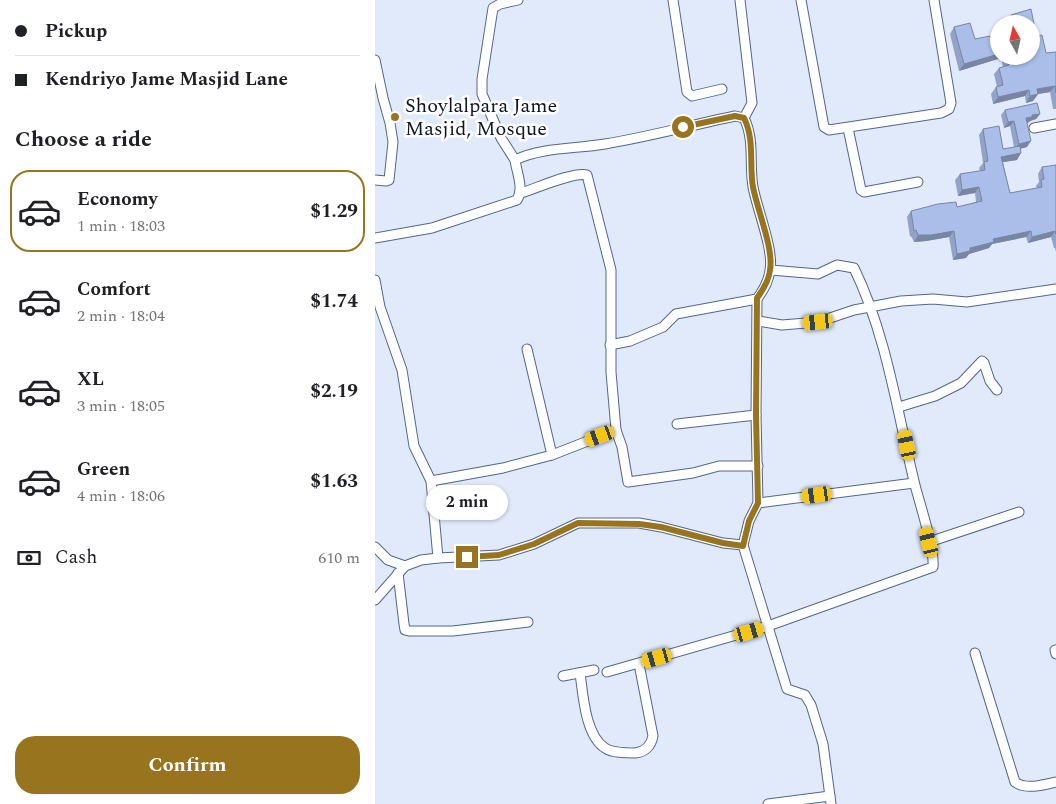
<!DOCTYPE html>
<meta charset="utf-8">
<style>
body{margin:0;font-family:Spectral,serif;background:#f6f6f6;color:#202124;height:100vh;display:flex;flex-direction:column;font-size:19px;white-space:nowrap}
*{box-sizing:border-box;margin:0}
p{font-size:16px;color:#757577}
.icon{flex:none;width:28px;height:28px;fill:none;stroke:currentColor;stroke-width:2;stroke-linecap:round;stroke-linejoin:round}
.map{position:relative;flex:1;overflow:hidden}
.side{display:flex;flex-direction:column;background:#fff;width:375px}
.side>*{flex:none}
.guide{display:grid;align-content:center;height:110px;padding:0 15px;background:#fff}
.needle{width:32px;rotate:352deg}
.fabs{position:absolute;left:615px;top:15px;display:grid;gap:10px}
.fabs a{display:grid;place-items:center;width:50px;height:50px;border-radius:50%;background:#fff;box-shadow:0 1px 4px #0004;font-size:25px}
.end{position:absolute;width:22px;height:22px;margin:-11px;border:6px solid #97741d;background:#fff;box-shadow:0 0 0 2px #fff}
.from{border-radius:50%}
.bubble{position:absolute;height:35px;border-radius:18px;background:#fff;box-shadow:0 1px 4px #0004;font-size:16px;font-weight:700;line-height:35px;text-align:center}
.car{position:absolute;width:15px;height:30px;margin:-15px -8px;border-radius:6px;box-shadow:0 0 4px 1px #0007;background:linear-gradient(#f5c518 24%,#345 0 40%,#f5c518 0 76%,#345 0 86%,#f5c518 0)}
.guide b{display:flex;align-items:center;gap:18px;height:48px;font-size:19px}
.guide b+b{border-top:1px solid #e0e0e0}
.guide i{width:12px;height:12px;background:#202124}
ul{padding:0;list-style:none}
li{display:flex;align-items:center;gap:15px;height:82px;margin:0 10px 8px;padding:0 5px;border:2px solid transparent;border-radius:20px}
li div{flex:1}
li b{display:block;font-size:19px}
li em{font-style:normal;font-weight:700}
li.active{border-color:#97741d}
li>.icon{width:45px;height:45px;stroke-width:1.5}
h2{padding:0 15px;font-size:22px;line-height:60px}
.pay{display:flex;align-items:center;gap:12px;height:55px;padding:0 15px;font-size:19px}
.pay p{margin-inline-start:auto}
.button{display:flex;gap:10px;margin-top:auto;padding:10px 15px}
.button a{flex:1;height:58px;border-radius:20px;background:#97741d;color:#fff;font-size:20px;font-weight:700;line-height:58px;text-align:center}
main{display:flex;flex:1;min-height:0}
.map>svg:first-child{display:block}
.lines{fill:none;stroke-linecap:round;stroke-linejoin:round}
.minor-casing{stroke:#54658b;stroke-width:11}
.minor{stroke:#fff;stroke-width:9}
.wall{fill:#93a3c8}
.shaded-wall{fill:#7885a3}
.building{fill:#abbee9;stroke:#7885a3}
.route{stroke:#97741d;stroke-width:6}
.poi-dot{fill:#97741d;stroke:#fff;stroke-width:2}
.labels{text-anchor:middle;stroke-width:5;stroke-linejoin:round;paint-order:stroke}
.poi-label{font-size:20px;fill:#0d1423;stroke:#fff;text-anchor:start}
</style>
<main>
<section class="side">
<div class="guide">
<b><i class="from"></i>Pickup</b>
<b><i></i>Kendriyo Jame Masjid Lane</b>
</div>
<h2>Choose a ride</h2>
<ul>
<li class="active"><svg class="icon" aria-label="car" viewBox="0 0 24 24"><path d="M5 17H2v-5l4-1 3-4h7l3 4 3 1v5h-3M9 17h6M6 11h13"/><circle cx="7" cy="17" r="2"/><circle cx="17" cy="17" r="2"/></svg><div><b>Economy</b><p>1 min · 18:03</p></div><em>$1.29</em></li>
<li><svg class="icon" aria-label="car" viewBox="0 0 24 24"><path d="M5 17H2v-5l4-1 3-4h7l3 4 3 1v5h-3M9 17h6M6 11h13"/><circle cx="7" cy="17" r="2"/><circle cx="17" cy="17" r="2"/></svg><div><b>Comfort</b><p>2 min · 18:04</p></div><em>$1.74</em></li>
<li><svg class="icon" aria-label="car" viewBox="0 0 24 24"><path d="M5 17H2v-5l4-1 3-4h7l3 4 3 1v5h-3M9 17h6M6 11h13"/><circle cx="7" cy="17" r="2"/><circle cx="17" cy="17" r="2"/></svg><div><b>XL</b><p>3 min · 18:05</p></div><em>$2.19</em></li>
<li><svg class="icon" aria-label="car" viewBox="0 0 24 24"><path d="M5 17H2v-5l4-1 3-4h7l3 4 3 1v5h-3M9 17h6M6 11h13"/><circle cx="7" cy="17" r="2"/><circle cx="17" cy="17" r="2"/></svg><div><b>Green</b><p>4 min · 18:06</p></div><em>$1.63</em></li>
</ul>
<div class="pay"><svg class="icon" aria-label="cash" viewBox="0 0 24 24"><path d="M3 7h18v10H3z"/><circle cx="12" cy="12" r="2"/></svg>Cash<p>610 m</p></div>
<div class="button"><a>Confirm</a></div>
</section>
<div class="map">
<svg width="681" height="804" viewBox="0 0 681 804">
<rect width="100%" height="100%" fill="#e1eafb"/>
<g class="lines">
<defs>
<g id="minor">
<path d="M298 0 312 92 317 96 347 89"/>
<path d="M365 0 377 103 369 118"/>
<path d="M426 0 449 127 454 130 566 113 574 109 576 103 559 0"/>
<path d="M0 60 8 98 15 123 18 142 14 180 11 181 0 180"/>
<path d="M473 128 486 190 489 192 543 182"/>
<path d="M659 128 681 124"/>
<path d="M140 160 126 138 107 94V79L118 8 125 4 143 0"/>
<path d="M146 193C160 189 199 171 212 175L236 270V372L241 430 247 447 253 482 318 473 344 466H383"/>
<path d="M0 238 57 228 142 200C149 188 142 174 140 160 167 147 200 149 230 144 273 137 317 125 360 116L369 118C380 140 374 164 378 187 382 209 399 250 395 270 394 280 388 291 382 299L381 415 383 503 374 521 368 545 412 689 430 695 436 705 448 744 456 804"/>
<path d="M0 280 5 307 27 370 39 446 56 481 63 558"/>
<path d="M383 321 407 325 443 322 479 310 526 301 558 299 592 302 681 289"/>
<path d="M235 345 255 341 288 327 301 314 382 299"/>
<path d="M152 349 177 455"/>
<path d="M524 407 560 396 586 383 607 361 609 363 615 381 622 390"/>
<path d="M302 424 381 415"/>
<path d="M56 481 128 468 177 455 241 430"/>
<path d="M383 503 539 483"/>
<path d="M554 542 644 512"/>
<path d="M0 547 13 560 30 566"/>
<path d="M23 573 29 624 30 630 34 631H78L153 622"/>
<path d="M0 600 30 566 46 560 63 558 124 555 159 544 203 523H264L286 527 348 543 368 545"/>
<path d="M680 650 681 654"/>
<path d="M600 653 640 782C650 790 669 785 681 782"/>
<path d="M232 672 393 626 558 567C560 549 545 505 540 485 522 412 512 336 479 268L462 265 443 274 396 270"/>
<path d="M205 673C208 694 210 735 230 748 237 753 251 753 260 753 270 752 276 746 278 736L264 664"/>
<path d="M188 676 219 670"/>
<path d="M393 804 455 796"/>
</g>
</defs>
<!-- minor casing -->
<use href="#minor" class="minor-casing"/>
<!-- minor -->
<use href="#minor" class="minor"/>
</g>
<!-- wall -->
<g class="wall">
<path d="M636 15 656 24H633L632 21Z"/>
<path d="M579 27 600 39 618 45 624 56H656L681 52V109H678L675 92 663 94 658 101 651 103 650 96 618 104 616 94 621 87H622L619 74 624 68 628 67 626 58 584 71 575 34Z"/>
<path d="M630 110 665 114 661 119 655 121 652 123V147L645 149 642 160 628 162 635 193 662 188 661 186 664 182 663 174 667 167 681 165V252L680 248H679L676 237 653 243 651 237 617 244 614 248 594 254 591 258 578 260 574 237 551 241 539 242 536 236 535 237 532 217 536 211 582 207 601 202 600 193 583 196 580 180 585 174 605 171 604 168 608 163 604 135 608 129 628 149 639 147 635 126 629 128 626 115Z"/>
</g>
<!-- shaded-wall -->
<g class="shaded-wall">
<path d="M624 54V56H627L626 58 584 71 589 64Z"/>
<path d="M680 86 675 92 657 95 662 89Z"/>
<path d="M654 90 650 96 618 104 623 97Z"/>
<path d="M663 94 658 101 651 103 655 96Z"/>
<path d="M665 114 661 119 655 121 653 123 647 124 651 118 657 115Z"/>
<path d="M639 121 635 126 629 128 633 122Z"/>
<path d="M656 141 652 147 640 150 644 144Z"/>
<path d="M646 153 642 160 622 163 626 157Z"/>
<path d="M604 187 600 193 583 196 587 190Z"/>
<path d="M579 231 574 237 551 241 539 242 543 235Z"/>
<path d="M656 231 651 237 617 244 614 248 594 254 591 258 578 260 582 254 618 239Z"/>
<path d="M680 231 676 237 653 243 657 237Z"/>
</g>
<!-- building -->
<g class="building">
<path d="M656 9 659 24 656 25V24H638L636 15Z"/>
<path d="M595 23 600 39 615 36 618 45 624 43V54L589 64 579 27Z"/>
<path d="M667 35 671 53 681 52V93L680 86 662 89 663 94 655 96 654 90 623 97 621 87 628 85 624 68 634 65 632 56H656V37Z"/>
<path d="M662 103 665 114 657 115V117L651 118 656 141 644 144 639 121 633 122 630 110Z"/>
<path d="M624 126 628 149 645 146 646 153 626 157 635 193 667 187 666 180 669 179 667 167 681 165V234L680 231 657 237 656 231 618 239 619 242 595 248V251L582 254 579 231 556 235H543L541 230 539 231 536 211 563 204 581 202 582 207 607 201 604 187 587 190 585 174 610 170 609 162 613 161 608 129Z"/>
</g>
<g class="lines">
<!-- route -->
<path class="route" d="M92 557 124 555 159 544 203 523 264 524 286 527 348 543 368 546 374 521 383 503 381 415 382 298C388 290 394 280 395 270 399 249 382 209 378 187 374 164 380 140 369 118L360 116 308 127"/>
</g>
<!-- markers -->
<circle class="poi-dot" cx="20" cy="117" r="5"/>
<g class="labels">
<!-- poi labels -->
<g class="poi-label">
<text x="30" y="112">Shoylalpara Jame<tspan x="30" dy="23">Masjid, Mosque</tspan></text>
</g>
</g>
</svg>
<div class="fabs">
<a><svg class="needle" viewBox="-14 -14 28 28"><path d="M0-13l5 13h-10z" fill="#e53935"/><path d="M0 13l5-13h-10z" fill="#757577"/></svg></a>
</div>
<i class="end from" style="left:308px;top:127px"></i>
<i class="end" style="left:92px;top:557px"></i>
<div class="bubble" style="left:51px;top:485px;width:82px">2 min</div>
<i class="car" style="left:443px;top:322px;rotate:264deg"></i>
<i class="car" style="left:225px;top:436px;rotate:249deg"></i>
<i class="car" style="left:532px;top:445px;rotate:348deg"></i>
<i class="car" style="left:442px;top:495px;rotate:262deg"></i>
<i class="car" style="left:554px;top:542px;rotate:346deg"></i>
<i class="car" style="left:374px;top:632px;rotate:74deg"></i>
<i class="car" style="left:282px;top:658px;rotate:254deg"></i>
</div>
</main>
